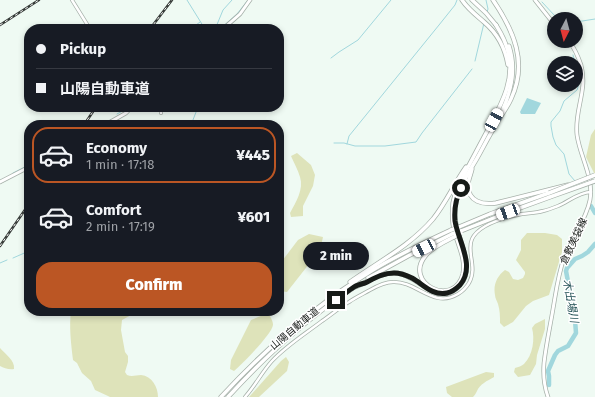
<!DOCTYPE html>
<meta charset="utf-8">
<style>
body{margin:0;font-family:"Fira Sans","Noto Sans JP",sans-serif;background:#242831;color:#f1f3f6;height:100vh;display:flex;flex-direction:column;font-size:15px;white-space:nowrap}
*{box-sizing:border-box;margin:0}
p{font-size:13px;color:#9ea1a6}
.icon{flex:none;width:22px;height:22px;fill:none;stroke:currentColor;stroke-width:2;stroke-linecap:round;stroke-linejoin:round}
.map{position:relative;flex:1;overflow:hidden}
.drawer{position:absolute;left:24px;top:120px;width:260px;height:196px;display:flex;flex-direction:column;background:#171b24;border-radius:16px;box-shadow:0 2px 6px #0003}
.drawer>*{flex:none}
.hud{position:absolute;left:24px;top:24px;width:260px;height:88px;border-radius:16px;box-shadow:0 2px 6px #0003;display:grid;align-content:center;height:88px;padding:0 12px;background:#171b24}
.needle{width:26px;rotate:186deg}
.buttons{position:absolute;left:547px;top:12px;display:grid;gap:8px}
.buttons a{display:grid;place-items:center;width:36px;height:36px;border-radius:50%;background:#171b24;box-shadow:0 2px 6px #0003;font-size:20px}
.end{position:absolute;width:18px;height:18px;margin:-9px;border:5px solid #171b18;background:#fff;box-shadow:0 0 0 2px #fff}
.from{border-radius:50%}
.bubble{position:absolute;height:28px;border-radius:14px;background:#171b24;box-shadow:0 2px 6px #0003;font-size:13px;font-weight:800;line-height:28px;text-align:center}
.car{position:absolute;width:12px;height:24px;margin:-12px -6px;border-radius:5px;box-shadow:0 0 3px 1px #0007;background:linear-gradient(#fff 24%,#345 0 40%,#fff 0 76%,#345 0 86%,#fff 0)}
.hud b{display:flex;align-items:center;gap:14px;height:38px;font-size:15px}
.hud b+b{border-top:1px solid #363941}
.hud i{width:10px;height:10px;background:#f1f3f6}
ul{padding:7px 0 0;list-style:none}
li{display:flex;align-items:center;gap:12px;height:56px;margin:0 8px 6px;padding:0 4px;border:2px solid transparent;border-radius:16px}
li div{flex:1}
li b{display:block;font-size:15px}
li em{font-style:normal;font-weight:800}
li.current{border-color:#bb5624}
li>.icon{width:36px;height:36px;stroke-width:1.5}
.primary-button{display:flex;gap:8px;margin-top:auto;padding:8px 12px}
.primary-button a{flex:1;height:46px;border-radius:16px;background:#bb5624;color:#fff;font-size:16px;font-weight:800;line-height:46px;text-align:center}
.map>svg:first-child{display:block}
.green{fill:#dee3ba}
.water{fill:#a1d7dd}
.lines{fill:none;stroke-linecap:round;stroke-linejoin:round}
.stream{stroke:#a1d7dd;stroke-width:1}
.river{stroke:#a1d7dd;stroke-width:4.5}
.tertiary-casing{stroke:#a6b0a9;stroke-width:4}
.primary-casing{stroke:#a6b0a9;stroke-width:4.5}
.motorway-casing{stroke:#a6b0a9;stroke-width:5}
.tertiary{stroke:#fff;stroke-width:2.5}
.primary{stroke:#fff;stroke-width:3}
.motorway{stroke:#fff;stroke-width:3.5}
.rail-casing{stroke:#363b38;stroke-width:2.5}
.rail{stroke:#fff;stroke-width:1;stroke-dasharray:3;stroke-linecap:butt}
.motorway-bridge-casing{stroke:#a6b0a9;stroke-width:5;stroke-linecap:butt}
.motorway-bridge{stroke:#fff;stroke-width:3.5}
.route{stroke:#171b18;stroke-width:5}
.labels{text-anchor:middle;stroke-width:3;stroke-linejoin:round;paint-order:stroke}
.street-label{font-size:10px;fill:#171b18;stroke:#fff}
.water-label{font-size:11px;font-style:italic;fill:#1e4d52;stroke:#fff}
</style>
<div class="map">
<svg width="595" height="397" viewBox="0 0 595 397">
<rect width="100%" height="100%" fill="#effaf3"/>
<!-- green -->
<g class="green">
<path d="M595 129V175L586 157 591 135Z"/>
<path d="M297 153 311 165 315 175 313 186 303 206V216L291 217 290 213C296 202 304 189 300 177 298 170 294 163 291 156Z"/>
<path d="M527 233H545L557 235 562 239V252L549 295 533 301 526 306 513 322 504 327 500 323C500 317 500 310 498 304 497 301 495 298 495 295 493 285 497 276 505 270L509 272 513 279 518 280 523 278 525 274V272L516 260 521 250V240Z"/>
<path d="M309 234 323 237 320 250 287 292 279 291V265L298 240Z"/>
<path d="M71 311H138L135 313 122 320 121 330 125 352 128 356V362L125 372 127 375C132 377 136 375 141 375 152 376 158 387 158 397H110L108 396 95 390 91 381 82 373 77 363 73 360C71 343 69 327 71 311Z"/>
<path d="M268 313C270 316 273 321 273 325 272 334 242 364 234 371L230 369 231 360 251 320Z"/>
<path d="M545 319V329L537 355 536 364 530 375 518 377 514 372 515 368C518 367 522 366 524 364 533 355 535 339 532 328L535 324Z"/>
<path d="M0 348C5 354 15 360 14 369 9 370 4 368 0 366Z"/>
<path d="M286 357 289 362 287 371 259 397H249L281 361Z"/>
<path d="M486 372 494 373V377C487 381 480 384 477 391 476 393 475 395 473 397H452L447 393 446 387Z"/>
</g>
<!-- water -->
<path class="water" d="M527 98 541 103 535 114H521L520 112Z"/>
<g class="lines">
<!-- stream -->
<g class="stream">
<path d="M187 0 205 29"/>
<path d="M486 0 488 9 487 12"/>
<path d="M542 2 555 16 557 19"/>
<path d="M556 16 564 19"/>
<path d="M576 22 595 19"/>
<path d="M216 27 223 10 232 0"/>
<path d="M191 29 200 22"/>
<path d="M220 29 237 14 248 0"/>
<path d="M573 55 575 63"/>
<path d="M331 58 339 52 358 40 391 0"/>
<path d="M475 61 484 23"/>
<path d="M117 114 126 109 127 107"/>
<path d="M101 125 115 118"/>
<path d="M191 125 198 107"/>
<path d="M334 143H344L355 146H385L416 142 422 133 472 69"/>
<path d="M347 144 349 136 439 25 455 5 457 0"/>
<path d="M13 173 29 165"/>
<path d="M575 181 569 174 564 154 556 145 553 137 551 126V122L560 111 564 101 577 90 579 84V79L576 66"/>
<path d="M13 258 29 251"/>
<path d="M0 263 7 260"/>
</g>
<!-- river -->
<g class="river">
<path d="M591 206 595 213"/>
<path d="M549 385V376L548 371 555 355 558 351 568 346 576 333 575 320 571 307 569 287 566 271 567 268 575 259 582 256 588 252 595 244"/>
</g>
<defs>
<g id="tertiary">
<path d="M72 0 90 29"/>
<path d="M161 113V107"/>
<path d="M245 397C255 386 262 372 272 361 287 345 305 334 322 321 331 315 340 307 349 302 356 297 363 294 370 290 377 286 385 282 393 282 417 281 433 309 458 294 463 291 466 288 469 283 478 267 466 252 472 239 479 224 507 217 522 214 529 213 536 213 543 211 548 210 553 208 558 206 568 202 579 192 591 192"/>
</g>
<g id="primary">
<path d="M535 0 554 24"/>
<path d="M223 29 240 14 250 0"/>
<path d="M105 125 126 113 132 107"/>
<path d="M0 182 29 167"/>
<path d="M548 397C544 386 543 375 544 363 546 345 550 327 553 309 556 292 558 275 564 258 571 238 586 221 590 200 594 177 580 157 577 135 574 110 588 91 581 65 578 56 575 49 569 41"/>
</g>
<g id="motorway">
<path d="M462 0C468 9 476 15 484 22 497 33 505 47 508 65"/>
<path d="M472 0 486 13 496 25"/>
<path d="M503 109C512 88 516 68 509 46"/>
<path d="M472 169C471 174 468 180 468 185 468 202 483 205 496 203L568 185"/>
<path d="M459 227 490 214 549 193"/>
<path d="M461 231 501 215 550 197"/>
<path d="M454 237C444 242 433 247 426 255 402 283 454 309 463 274 466 260 459 247 455 233 452 223 452 213 453 203 455 191 461 180 467 169 475 154 483 139 491 124 503 101 515 78 508 52 506 42 501 33 496 25"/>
<path d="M368 278 408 256 452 234"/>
<path d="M350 282C378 262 410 246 433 219 446 203 454 184 466 167"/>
<path d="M355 287C369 281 381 272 397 273 419 275 435 307 457 288 476 272 461 246 457 228 455 221 454 214 455 207 458 189 467 175 476 160 483 148 489 135 497 123 501 115 507 108 511 99 528 63 514 31 493 0"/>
<path d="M221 397C266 348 316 305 373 270 398 255 425 242 451 230"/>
<path d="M228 397C266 355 309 317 356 286"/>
</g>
</defs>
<!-- tertiary casing -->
<use href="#tertiary" class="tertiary-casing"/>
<!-- primary casing -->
<use href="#primary" class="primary-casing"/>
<!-- motorway casing -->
<use href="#motorway" class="motorway-casing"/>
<!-- tertiary -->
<use href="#tertiary" class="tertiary"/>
<!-- primary -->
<use href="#primary" class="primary"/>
<!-- motorway -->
<use href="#motorway" class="motorway"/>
<defs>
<g id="rail">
<path d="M0 25 39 0"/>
<path d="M150 29 172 0"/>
<path d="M84 125 96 107"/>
<path d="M0 246 29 204"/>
</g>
</defs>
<!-- rail casing -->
<use href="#rail" class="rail-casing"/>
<!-- rail -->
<use href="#rail" class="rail"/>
<defs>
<g id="motorway-bridge">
<path d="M549 193 595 175"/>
<path d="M550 197 595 181"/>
<path d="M451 230 459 227"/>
<path d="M452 234 461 231"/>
<path d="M454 237 461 233"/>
</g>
</defs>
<!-- motorway-bridge casing -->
<use href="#motorway-bridge" class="motorway-bridge-casing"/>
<!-- motorway-bridge -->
<use href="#motorway-bridge" class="motorway-bridge"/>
</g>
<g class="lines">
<!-- route -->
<path class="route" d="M336 300C342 296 348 291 354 287 357 285 361 284 365 283 375 278 383 273 394 273 400 273 406 275 412 278 423 284 432 296 447 293 452 292 456 289 460 285 476 266 458 241 455 221 454 209 456 198 461 188"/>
</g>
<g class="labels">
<!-- street labels -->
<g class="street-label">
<text transform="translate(573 241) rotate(-65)" y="4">倉敷美袋線</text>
<text transform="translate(294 328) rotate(-40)" y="4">山陽自動車道</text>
</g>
<!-- water labels -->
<g class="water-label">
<text transform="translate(571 301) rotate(80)" y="4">木出場川</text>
</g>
</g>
</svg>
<div class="buttons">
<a><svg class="needle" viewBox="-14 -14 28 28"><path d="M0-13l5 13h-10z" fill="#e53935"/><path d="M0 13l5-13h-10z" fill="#9ea1a6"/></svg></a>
<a><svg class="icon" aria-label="layers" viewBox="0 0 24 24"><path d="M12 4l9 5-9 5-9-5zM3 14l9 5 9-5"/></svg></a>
</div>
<i class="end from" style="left:461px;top:188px"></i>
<i class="end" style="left:336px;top:300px"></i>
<div class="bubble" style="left:303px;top:242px;width:66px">2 min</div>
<i class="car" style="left:494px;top:120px;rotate:28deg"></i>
<i class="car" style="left:508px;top:212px;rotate:250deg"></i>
<i class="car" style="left:424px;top:248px;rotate:244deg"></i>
<div class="hud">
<b><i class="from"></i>Pickup</b>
<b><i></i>山陽自動車道</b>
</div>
<section class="drawer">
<ul>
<li class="current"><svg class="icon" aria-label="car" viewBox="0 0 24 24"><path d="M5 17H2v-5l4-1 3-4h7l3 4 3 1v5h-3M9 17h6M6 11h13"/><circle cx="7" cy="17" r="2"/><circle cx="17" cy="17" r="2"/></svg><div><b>Economy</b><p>1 min · 17:18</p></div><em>¥445</em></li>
<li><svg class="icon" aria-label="car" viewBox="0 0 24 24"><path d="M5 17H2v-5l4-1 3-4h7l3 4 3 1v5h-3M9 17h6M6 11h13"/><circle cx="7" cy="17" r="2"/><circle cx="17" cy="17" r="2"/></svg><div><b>Comfort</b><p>2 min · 17:19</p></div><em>¥601</em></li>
</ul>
<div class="primary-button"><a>Confirm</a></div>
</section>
</div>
